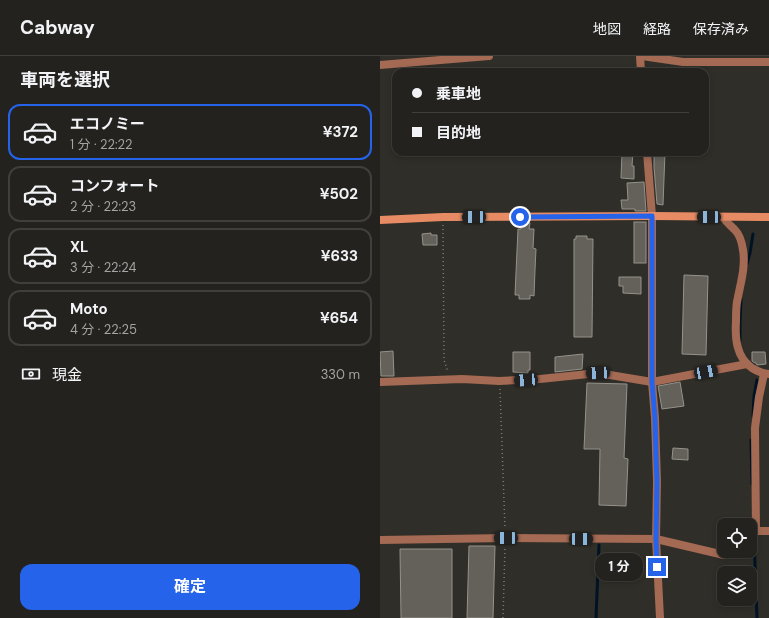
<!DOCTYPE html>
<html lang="ja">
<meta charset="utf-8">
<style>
body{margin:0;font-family:"DM Sans","Noto Sans JP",sans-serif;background:#302f2b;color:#f1f3f6;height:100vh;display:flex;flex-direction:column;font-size:15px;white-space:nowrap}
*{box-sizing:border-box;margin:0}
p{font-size:13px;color:#a3a4a4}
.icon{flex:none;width:22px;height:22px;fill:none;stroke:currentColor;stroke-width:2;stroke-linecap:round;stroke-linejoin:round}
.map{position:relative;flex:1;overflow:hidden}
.drawer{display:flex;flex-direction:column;background:#24221e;width:380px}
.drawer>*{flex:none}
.top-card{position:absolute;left:12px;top:12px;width:317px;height:88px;border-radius:12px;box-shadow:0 2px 6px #0003,0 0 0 1px #413f3c;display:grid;align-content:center;height:88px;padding:0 20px;background:#24221e}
.tools{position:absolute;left:337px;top:462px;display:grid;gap:8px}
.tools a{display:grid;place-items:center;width:40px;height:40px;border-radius:8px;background:#24221e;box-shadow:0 2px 6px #0003,0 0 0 1px #413f3c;font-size:20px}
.end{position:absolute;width:18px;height:18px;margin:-9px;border:5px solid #2563eb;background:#fff;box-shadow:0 0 0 2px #fff}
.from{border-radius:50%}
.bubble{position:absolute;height:28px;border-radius:12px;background:#24221e;box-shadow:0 2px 6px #0003,0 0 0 1px #413f3c;font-size:13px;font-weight:700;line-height:28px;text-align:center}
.car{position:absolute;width:12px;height:24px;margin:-12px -6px;border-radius:5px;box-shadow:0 0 3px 1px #0007;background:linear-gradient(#222 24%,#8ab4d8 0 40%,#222 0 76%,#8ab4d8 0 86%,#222 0)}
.top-card b{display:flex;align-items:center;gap:14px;height:38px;font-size:15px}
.top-card b+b{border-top:1px solid #413f3c}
.top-card i{width:10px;height:10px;background:#f1f3f6}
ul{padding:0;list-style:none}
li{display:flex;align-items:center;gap:12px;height:56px;margin:0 8px 6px;padding:0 12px;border:2px solid #413f3c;border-radius:12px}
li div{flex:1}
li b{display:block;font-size:15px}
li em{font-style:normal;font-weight:700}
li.current{border-color:#2563eb}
li>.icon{width:36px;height:36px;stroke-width:1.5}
h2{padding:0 20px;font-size:18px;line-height:48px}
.pay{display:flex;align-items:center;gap:10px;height:44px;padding:0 20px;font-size:15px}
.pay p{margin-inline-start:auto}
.primary-button{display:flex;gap:8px;margin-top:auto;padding:8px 20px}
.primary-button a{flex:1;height:46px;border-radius:12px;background:#2563eb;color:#fff;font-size:16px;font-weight:700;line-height:46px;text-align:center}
header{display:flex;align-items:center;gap:24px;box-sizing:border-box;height:56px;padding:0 20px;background:#24221e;border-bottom:1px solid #413f3c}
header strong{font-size:19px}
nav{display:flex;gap:22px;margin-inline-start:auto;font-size:14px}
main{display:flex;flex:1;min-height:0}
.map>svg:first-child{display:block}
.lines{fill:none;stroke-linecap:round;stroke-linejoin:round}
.stream{stroke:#001325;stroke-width:3}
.building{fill:#64615b;stroke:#95928b}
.path{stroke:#7d7b76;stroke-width:1.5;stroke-dasharray:1 3;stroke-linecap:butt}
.street{stroke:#a46a53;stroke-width:8}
.secondary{stroke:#e68b64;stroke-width:8}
.route{stroke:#2563eb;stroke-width:5}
</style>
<header>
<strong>Cabway</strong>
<nav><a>地図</a><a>経路</a><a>保存済み</a></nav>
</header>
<main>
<section class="drawer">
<h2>車両を選択</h2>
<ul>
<li class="current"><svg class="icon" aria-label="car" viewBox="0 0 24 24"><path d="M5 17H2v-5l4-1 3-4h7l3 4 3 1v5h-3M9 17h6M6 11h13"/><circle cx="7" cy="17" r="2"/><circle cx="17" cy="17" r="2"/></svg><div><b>エコノミー</b><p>1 分 · 22:22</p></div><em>¥372</em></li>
<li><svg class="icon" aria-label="car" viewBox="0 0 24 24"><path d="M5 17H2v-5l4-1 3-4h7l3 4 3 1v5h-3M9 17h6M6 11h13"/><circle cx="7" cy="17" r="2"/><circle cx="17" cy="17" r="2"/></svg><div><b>コンフォート</b><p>2 分 · 22:23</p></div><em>¥502</em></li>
<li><svg class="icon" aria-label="car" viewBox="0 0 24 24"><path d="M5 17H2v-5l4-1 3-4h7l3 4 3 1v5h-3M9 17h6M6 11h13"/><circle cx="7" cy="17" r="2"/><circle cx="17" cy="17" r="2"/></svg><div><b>XL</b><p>3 分 · 22:24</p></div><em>¥633</em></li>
<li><svg class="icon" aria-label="car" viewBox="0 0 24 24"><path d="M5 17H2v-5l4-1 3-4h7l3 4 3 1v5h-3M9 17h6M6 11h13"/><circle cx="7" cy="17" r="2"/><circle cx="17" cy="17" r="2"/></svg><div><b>Moto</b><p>4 分 · 22:25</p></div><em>¥654</em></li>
</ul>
<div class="pay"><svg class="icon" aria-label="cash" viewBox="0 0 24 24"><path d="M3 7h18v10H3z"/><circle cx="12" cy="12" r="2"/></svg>現金<p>330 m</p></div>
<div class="primary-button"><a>確定</a></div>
</section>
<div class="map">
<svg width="389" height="562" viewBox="0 0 389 562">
<rect width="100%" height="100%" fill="#302e28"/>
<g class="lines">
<!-- stream -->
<g class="stream">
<path d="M367 208 370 197 373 178"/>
<path d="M360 285V266L361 243"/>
<path d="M373 360 374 340 377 324"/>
<path d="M371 384 372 428"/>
<path d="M374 480 377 562"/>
<path d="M216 562 219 489"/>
</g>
</g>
<!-- building -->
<g class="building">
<path d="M242 96H253L252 110H254V123L241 122Z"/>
<path d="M274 96H285L283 149 277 148 274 111Z"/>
<path d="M264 126 266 155H255V153H242L241 144H248L247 127Z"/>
<path d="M141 166 150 167 149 173H154L153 192 156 193 155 214 154 240 150 239V243H139V239H135L138 173H141Z"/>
<rect x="254" y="166" width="12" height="41"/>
<path d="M51 177V179H57V189H43L42 178Z"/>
<path d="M196 180H207V183H213L212 281H194V183H196Z"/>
<path d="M304 219 328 220 326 299 302 298Z"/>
<path d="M239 221H261V238L243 237V230H239Z"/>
<path d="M13 295 14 320H1L0 296Z"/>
<path d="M133 296H150V314H148V317L133 316Z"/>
<path d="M372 296H385L386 308 377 309 376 307H375L372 305Z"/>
<path d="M203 298 202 313 175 316V301Z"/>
<path d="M300 326 304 350 282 353 278 330Z"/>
<path d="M207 327 247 328 244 402 248 403 246 450 219 449 220 393H204Z"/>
<path d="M293 392 308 393V404L292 403Z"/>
<path d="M89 490H115L113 562H87Z"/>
<path d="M20 493H72V562H21Z"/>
</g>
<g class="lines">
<!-- path -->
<g class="path">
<path d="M63 169 64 304 67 313 69 314"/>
<path d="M120 333 125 473"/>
<path d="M123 562 125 491"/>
</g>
<!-- street -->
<g class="street">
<path d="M260 0 261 16"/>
<path d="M262 0 303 6H389"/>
<path d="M0 9 109 0"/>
<path d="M267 96 272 160V326L275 362 277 426 276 483 280 562"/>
<path d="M343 161C346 166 351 170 355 174 360 179 362 187 363 194 366 211 360 229 357 246 356 252 356 258 356 265 355 282 356 301 372 312 377 315 383 318 389 318"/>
<path d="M0 326 82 323 119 325 160 323 218 317 272 326 367 308"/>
<path d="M376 475 375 372 379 341 384 318"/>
<path d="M370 481 376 475H389"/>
<path d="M0 484 126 482 276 483 344 499 353 495"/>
</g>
<!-- secondary -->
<path class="secondary" d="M0 164 63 161 272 160 389 161"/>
</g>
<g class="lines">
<!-- route -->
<path class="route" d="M140 161 272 160V326L275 362 276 400 277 426 276 483 277 511"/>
</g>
</svg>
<div class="tools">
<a><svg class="icon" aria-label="locate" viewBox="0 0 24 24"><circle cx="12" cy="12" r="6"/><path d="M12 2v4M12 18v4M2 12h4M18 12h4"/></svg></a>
<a><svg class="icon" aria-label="layers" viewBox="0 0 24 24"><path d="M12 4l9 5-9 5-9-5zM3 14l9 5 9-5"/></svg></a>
</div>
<i class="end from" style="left:140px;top:161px"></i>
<i class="end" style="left:277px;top:511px"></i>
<div class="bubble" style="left:215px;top:497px;width:48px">1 分</div>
<i class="car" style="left:94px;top:161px;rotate:269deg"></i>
<i class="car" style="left:329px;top:161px;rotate:271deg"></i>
<i class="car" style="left:326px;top:316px;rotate:79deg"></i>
<i class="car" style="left:218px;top:317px;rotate:267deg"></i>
<i class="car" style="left:146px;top:324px;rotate:266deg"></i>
<i class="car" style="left:126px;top:482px;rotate:269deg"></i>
<i class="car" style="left:201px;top:483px;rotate:90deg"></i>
<div class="top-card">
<b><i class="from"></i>乗車地</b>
<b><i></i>目的地</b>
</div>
</div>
</main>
